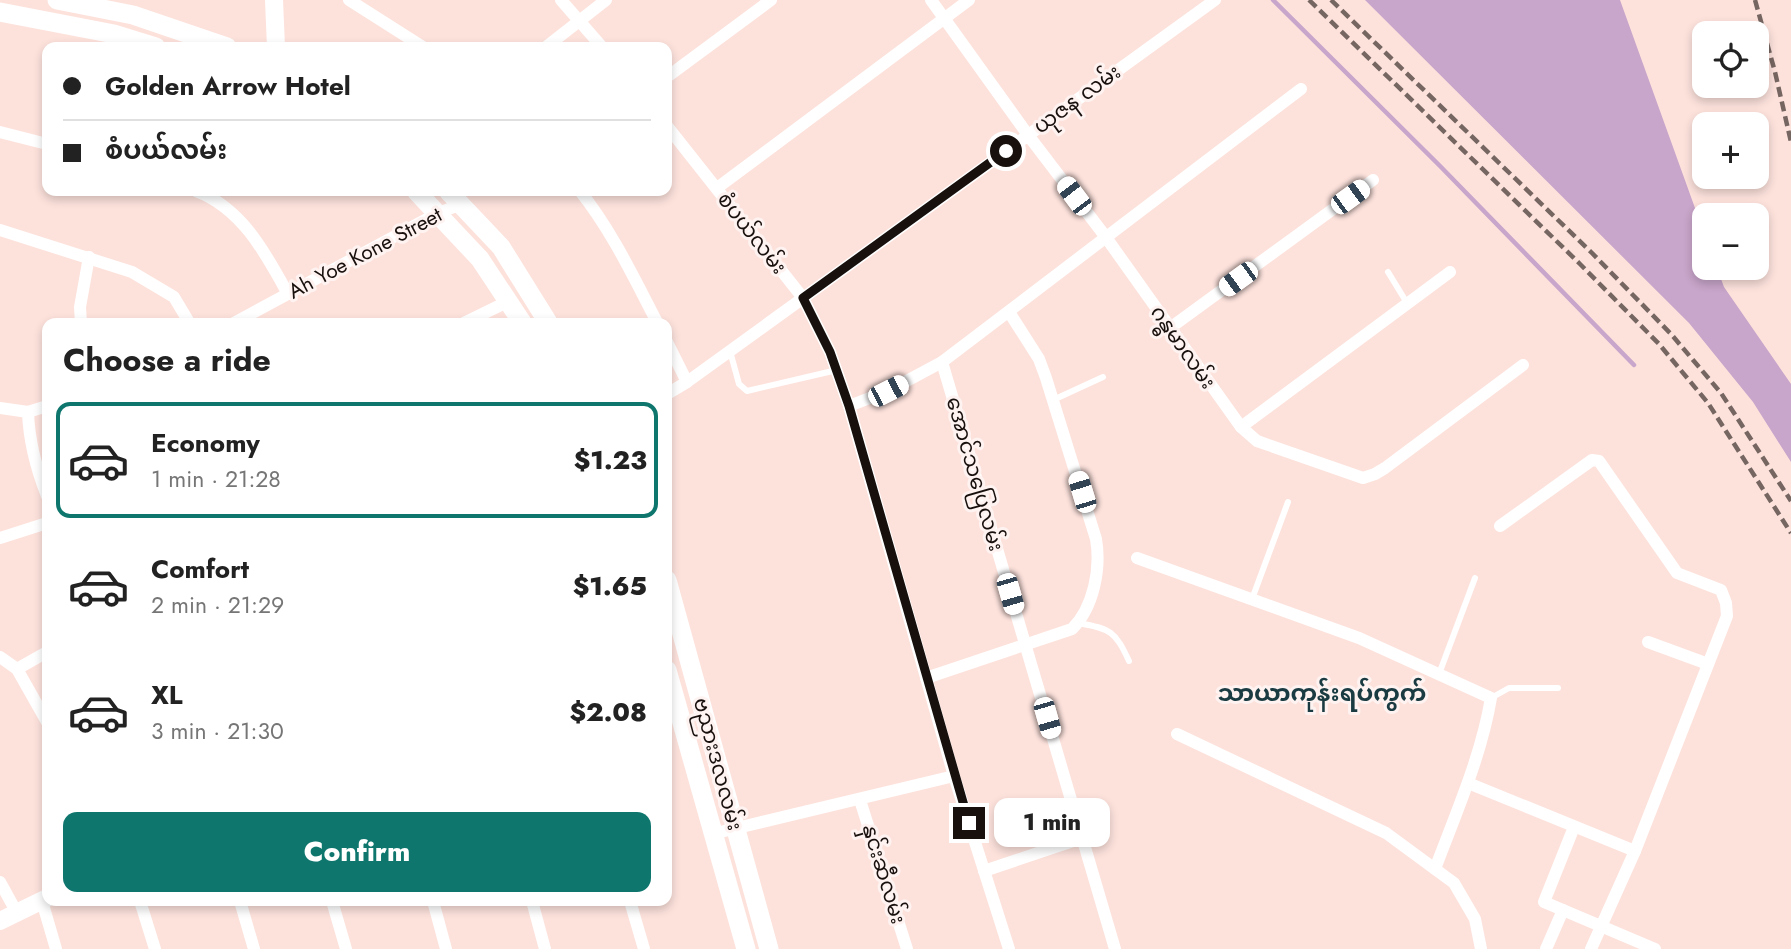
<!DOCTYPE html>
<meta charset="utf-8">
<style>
body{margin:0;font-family:Jost,"Noto Sans Myanmar",sans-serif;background:#f6f6f6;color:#222;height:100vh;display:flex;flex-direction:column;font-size:26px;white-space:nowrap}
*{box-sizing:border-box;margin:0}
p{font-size:23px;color:#767676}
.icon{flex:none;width:38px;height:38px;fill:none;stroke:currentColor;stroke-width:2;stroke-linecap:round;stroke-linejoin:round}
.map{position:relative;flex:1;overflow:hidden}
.sheet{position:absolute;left:42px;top:318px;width:630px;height:588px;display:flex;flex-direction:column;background:#fff;border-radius:14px;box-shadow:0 4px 10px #0003}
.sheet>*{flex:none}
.banner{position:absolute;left:42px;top:42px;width:630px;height:154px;border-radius:14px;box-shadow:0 4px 10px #0003;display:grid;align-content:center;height:154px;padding:0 21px;background:#fff}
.buttons{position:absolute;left:1692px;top:21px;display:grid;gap:14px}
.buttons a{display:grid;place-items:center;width:77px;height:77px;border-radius:14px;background:#fff;box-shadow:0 4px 10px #0003;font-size:35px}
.end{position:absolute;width:32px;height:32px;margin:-16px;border:9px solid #18100d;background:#fff;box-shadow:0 0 0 4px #fff}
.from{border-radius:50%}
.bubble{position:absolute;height:49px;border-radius:14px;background:#fff;box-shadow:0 4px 10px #0003;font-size:23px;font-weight:800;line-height:49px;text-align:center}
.car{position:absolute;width:21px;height:42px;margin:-21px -10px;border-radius:9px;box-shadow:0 0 5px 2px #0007;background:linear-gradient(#fff 24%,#345 0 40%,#fff 0 76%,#345 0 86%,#fff 0)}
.banner b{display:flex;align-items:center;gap:24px;height:66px;font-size:26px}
.banner b+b{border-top:2px solid #e0e0e0}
.banner i{width:18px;height:18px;background:#222}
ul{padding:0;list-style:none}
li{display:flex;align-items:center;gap:21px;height:116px;margin:0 14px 10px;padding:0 7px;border:4px solid transparent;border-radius:14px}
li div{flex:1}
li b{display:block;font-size:26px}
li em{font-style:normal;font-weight:800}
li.active{border-color:#0f766e}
li>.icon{width:63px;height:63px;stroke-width:1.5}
h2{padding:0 21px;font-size:32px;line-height:84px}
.action{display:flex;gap:14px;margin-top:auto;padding:14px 21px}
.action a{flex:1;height:80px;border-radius:14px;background:#0f766e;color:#fff;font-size:28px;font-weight:800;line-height:80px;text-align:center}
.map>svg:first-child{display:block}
.water{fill:#c8a5ca}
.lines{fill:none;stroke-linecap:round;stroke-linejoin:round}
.stream{stroke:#c8a5ca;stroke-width:4.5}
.lane{stroke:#fff;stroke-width:6}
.street{stroke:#fff;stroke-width:12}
.secondary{stroke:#fff;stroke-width:18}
.primary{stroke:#fff;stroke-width:19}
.rail{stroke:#766662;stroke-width:4.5;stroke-dasharray:10 5;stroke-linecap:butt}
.route{stroke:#18100d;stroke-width:9}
.labels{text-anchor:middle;stroke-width:6;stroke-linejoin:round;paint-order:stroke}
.street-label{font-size:21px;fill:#18100d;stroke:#fef3f1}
.quarter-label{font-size:24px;font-weight:bold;fill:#1a3b41;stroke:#fef3f1}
</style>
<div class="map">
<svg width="1791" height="949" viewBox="0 0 1791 949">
<rect width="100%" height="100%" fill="#fde2dc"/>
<!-- water -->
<path class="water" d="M1365 0H1620L1704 233V268H1717L1724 287 1791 384V462L1753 402 1689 323Z"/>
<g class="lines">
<!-- stream -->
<path class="stream" d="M1273 0 1440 166 1634 365"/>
<!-- lane -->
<g class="lane">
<path d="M1388 272 1407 303"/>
<path d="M730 351 739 384 747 391 837 370"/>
<path d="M1053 400 1103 377"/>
<path d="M1252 599 1288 502"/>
<path d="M1078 623C1111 629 1115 631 1129 661"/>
<path d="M1439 674 1475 578"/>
<path d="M1491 698 1509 688H1558"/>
</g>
<!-- street -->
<g class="street">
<path d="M349 0 423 47"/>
<path d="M561 0 602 47"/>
<path d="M931 0 1028 135 1105 236 1241 427 1257 441 1363 478 1375 474 1385 468 1523 365"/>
<path d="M546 47 606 0"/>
<path d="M667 77 771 0"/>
<path d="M667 126 803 298 830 352 849 406 954 776 1009 949"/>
<path d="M0 132 47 144"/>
<path d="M717 188 969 0"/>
<path d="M196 191C242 208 266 254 288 294"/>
<path d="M580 191C612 231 634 278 658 324"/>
<path d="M0 230 132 272 174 297 190 324"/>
<path d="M81 324 80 307 89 257"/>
<path d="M232 324 438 213 462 204"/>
<path d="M462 324 509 301"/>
<path d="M1170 328 1373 180"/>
<path d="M667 342 687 382"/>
<path d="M942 362 1115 949"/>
<path d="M667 394 687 382 1215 0"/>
<path d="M849 406 888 391 942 362 1301 89"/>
<path d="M0 408 28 412 47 406"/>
<path d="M28 412C29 442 36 468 47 496"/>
<path d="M1241 427 1450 272"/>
<path d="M1500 526 1592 460 1599 461 1677 573 1721 590 1726 603 1727 616 1635 851 1591 949"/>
<path d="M0 538 47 523"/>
<path d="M1137 558 1359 638 1491 698C1481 757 1456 813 1435 869"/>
<path d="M1648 642 1708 664"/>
<path d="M0 657 17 669 47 722"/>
<path d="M17 669 47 652"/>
<path d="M926 678 1072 629C1094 607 1101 568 1096 539L1046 378 1039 359 1009 312"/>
<path d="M1177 734 1386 833 1454 883 1475 919 1481 949"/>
<path d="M1468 783 1635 851"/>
<path d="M860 800 907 949"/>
<path d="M1574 827 1544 902 1655 949"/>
<path d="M712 834 954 776"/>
<path d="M984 871 1082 838"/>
<path d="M0 882 17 913"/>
<path d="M42 901 56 949"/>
<path d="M140 901 155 949"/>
<path d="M240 901 254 949"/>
<path d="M332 901 346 949"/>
<path d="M433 901 446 949"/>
<path d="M532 901 545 949"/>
<path d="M630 901 644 949"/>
<path d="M1546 949 1563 910"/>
</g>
<!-- secondary -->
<g class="secondary">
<path d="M274 0 276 47"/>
<path d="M0 921 47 898"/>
</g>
<!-- primary -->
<g class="primary">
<path d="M57 0 133 15 227 47"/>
<path d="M0 12 114 34 156 47"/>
<path d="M416 191 480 259 523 324"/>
<path d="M448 191 501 247 549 324"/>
<path d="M667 580 769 949"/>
<path d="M667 670 746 949"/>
</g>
<!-- rail -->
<g class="rail">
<path d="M1309 0 1580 264 1659 344 1708 403 1791 533"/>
<path d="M1331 0 1592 253 1671 334 1721 393 1791 501"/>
<path d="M1755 0 1775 72 1791 142"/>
</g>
</g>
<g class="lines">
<!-- route -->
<path class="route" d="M969 823 849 406 830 352 803 298 1006 151"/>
</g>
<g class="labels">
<!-- street labels -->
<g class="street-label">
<text transform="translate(1077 99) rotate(-36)" y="7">ယုဇန လမ်း</text>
<text transform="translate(752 233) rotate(52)" y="7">စံပယ်လမ်း</text>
<text transform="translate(365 253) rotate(-28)" y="7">Ah Yoe Kone Street</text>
<text transform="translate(1183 347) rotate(55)" y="7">ဂန္ဓမာလမ်း</text>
<text transform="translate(975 474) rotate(74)" y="7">အောင်သပြေလမ်း</text>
<text transform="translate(718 764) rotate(75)" y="7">ဗညားဒလလမ်း</text>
<text transform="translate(884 874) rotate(73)" y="7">နှင်းဆီလမ်း</text>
</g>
<!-- quarter labels -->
<g class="quarter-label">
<text x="1322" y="701">သာယာကုန်းရပ်ကွက်</text>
</g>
</g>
</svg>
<div class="buttons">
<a><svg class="icon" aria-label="locate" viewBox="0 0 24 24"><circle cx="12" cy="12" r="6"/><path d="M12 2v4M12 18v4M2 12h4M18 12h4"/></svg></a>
<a>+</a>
<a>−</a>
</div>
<i class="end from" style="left:1006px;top:151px"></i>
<i class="end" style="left:969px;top:823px"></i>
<div class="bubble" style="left:994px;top:798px;width:116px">1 min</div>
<i class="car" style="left:1074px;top:196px;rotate:323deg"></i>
<i class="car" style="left:1350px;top:197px;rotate:54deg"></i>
<i class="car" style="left:1238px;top:279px;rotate:234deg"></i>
<i class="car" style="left:888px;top:391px;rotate:63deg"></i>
<i class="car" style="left:1082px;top:492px;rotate:343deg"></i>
<i class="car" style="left:1010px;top:594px;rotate:164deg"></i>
<i class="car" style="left:1047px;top:718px;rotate:164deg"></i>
<div class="banner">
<b><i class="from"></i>Golden Arrow Hotel</b>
<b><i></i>စံပယ်လမ်း</b>
</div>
<section class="sheet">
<h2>Choose a ride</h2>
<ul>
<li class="active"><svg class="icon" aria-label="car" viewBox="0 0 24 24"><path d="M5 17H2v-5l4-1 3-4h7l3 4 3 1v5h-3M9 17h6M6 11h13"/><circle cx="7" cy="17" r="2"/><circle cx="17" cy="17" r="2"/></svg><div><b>Economy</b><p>1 min · 21:28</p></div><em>$1.23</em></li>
<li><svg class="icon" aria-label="car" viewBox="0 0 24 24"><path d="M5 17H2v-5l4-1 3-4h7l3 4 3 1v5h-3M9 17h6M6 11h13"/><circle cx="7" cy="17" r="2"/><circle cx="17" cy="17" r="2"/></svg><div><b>Comfort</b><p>2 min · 21:29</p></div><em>$1.65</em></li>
<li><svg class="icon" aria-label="car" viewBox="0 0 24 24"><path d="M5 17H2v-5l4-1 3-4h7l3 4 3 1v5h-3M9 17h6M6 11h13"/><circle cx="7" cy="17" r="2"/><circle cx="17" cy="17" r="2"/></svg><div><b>XL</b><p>3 min · 21:30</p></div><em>$2.08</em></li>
</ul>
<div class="action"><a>Confirm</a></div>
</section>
</div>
